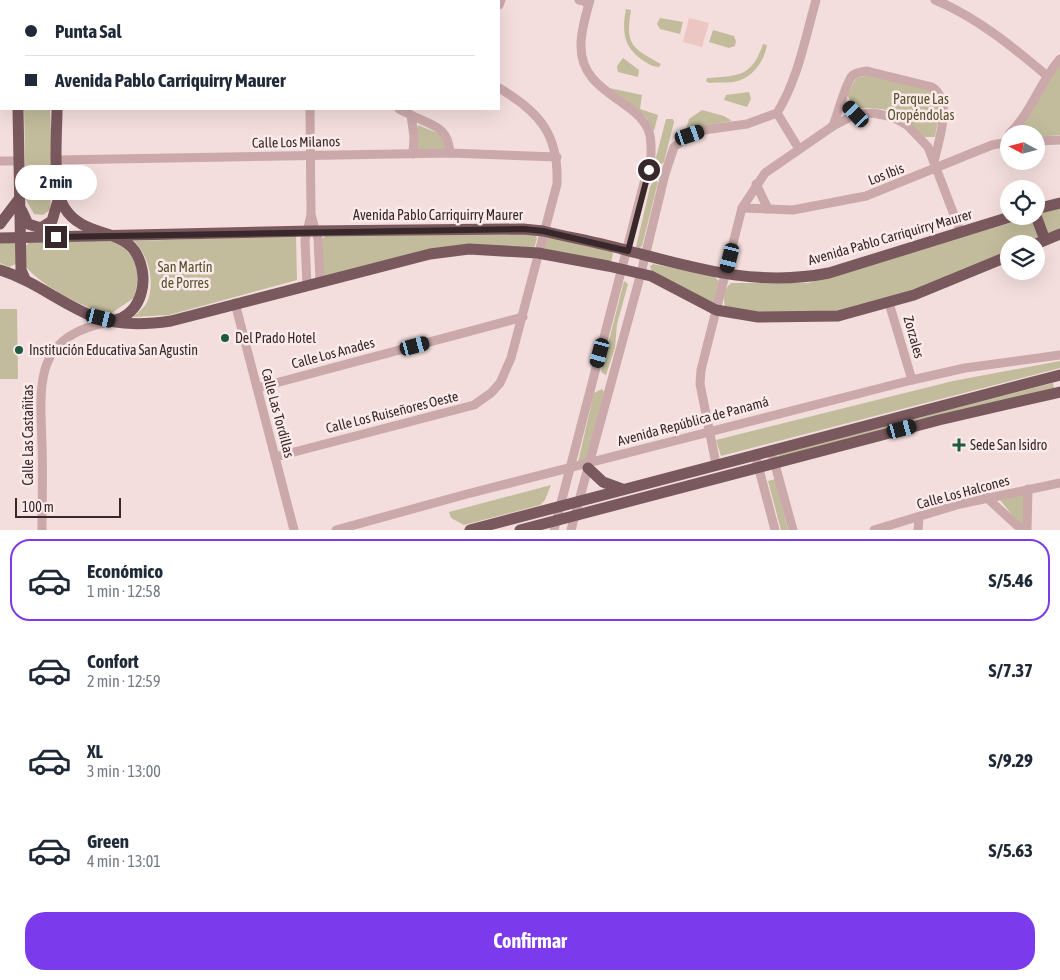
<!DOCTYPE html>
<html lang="es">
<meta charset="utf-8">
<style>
body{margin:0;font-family:"Asap Condensed",sans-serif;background:#f2f2f3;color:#1f2937;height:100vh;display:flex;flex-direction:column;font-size:19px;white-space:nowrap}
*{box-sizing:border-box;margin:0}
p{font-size:16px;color:#747a83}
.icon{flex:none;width:28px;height:28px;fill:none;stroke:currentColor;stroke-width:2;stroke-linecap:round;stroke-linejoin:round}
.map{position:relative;height:530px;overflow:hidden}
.drawer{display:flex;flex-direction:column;background:#fff;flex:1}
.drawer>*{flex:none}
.top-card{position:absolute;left:0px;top:0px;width:500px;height:110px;box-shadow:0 5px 20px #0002;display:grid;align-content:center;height:110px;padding:0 25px;background:#fff}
.needle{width:32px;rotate:277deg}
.fabs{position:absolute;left:1000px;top:125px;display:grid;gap:10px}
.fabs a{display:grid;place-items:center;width:45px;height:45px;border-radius:50%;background:#fff;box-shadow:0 5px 20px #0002;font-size:25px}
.scale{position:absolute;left:15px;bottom:12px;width:106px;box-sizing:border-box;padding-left:5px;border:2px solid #38282b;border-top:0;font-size:14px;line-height:18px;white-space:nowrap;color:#38282b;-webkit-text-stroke:4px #faeae9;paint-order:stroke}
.end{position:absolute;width:22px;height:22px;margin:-11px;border:6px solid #38282b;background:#fff;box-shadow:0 0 0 2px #fff}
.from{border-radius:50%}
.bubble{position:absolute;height:35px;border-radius:18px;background:#fff;box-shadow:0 5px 20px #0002;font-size:16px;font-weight:700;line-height:35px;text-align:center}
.car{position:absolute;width:15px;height:30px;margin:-15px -8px;border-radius:6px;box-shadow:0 0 4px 1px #0007;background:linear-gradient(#222 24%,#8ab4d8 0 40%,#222 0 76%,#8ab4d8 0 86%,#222 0)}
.top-card b{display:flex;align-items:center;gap:18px;height:48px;font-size:19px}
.top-card b+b{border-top:1px solid #e0e1e3}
.top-card i{width:12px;height:12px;background:#1f2937}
ul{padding:9px 0 0;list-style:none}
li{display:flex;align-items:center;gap:15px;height:82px;margin:0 10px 8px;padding:0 15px;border:2px solid transparent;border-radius:20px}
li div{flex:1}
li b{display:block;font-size:19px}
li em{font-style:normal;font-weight:700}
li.active{border-color:#7c3aed}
li>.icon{width:45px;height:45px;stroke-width:1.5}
.cta{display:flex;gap:10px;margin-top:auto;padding:10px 25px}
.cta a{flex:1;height:58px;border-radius:20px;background:#7c3aed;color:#fff;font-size:20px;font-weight:700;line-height:58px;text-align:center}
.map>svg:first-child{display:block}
.green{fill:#c2bc9c}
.plaza{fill:#ebc6c3}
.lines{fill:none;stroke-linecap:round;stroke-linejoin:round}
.minor{stroke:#cba8a9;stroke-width:9}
.major{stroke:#7a595e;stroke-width:11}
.route{stroke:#38282b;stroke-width:6}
.poi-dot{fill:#1d5a41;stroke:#faeae9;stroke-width:2}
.labels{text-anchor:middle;stroke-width:5;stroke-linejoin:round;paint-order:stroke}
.park-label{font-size:14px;fill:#56512c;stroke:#faeae9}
.street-label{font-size:14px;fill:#38282b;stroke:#faeae9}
.poi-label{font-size:14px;fill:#38282b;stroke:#faeae9;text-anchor:start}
</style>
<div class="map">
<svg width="1060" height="530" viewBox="0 0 1060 530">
<rect width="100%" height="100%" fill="#f3dedd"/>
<!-- green -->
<g class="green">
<path d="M626 9 631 10C625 45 632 48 661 64L659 67C652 67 647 63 641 59 623 46 622 30 626 9Z"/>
<path d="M660 18 683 22 680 34 660 29 657 24Z"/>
<path d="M713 30 734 36 736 41 735 46 729 48 709 42Z"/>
<path d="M763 44 767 45C764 62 752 79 733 82 725 83 717 82 709 83L706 81 707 78C738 76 752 77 763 44Z"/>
<path d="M623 58 639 70 638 77 618 72 617 66Z"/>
<path d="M1060 63V135L1036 137V134L1020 133 1021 125Z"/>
<path d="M869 75 927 89 937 94 941 104 935 137H924C900 112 892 107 856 108L847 95 856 78Z"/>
<path d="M609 88 642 95 640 109 658 115 654 131 646 117Z"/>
<path d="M749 92 751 99 747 107 724 100 726 95Z"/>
<path d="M24 109H50L53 174 50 210 43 215 34 214 26 200Z"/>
<path d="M702 110 724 116 732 121 686 129 689 119Z"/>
<path d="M666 119H673L674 122 664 162 660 165 655 161Z"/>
<path d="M418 125 442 135 446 151 417 149 414 138Z"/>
<path d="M654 180 658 182 642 246 639 249 636 247 650 187Z"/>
<path d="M1060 208V232L1047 235 1041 215 1043 211Z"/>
<path d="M1030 217 1035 224 1038 238 1027 244H1009V252C954 273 898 303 839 312 805 317 758 313 725 307 723 299 724 288 731 283H808Z"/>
<path d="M534 233 537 238 534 249 472 246 325 276 321 275V239L328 235Z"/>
<path d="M296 236 297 280 169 315 133 317C138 313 146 306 148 300 155 280 148 255 134 241Z"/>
<path d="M550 237 611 251 613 253 611 263 545 249V240Z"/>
<path d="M110 238C136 253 142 269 134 298L110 314C85 309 43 287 26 267V246L29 242Z"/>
<path d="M0 242H16V264L9 267 0 263Z"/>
<path d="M653 264 713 276 719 281 714 302H710L652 273 650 266Z"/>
<path d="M624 281 628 284 617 324 615 348 606 375 601 372Z"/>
<path d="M0 309H17L18 379H0Z"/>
<path d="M1060 361V368L721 456 716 440 953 381Z"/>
<path d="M1053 383 1054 388 779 458 778 454Z"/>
<path d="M602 389 604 392 586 460 578 462 594 393Z"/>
<path d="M775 479 788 530H781L768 481Z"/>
<path d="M551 485 545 500 540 505 464 525 451 518 449 512Z"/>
<path d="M1025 494 1026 526H1021L1000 500Z"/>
</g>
<!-- plaza -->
<path class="plaza" d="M689 18 709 23 702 47 683 42Z"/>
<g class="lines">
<!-- minor -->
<g class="minor">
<path d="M205 0V1"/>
<path d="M306 0V1"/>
<path d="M412 0V1"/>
<path d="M579 0 589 3"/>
<path d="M935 0C975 16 1013 47 1046 75"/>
<path d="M164 1V0"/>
<path d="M499 5 501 0"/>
<path d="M399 109 411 115 414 137 413 154"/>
<path d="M777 113 799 149"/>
<path d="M411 115C433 126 448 126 450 153"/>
<path d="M833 126C837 116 846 82 852 76 856 72 862 72 867 71L932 87C954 102 938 141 934 162"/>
<path d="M1009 134C1032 112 1039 83 1060 59"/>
<path d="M1036 141 1060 140"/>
<path d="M56 160 450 153 557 157"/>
<path d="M0 161H19"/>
<path d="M756 184 768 209"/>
<path d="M742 208 793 210 866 196 992 145 1009 142"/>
<path d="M311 215 318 239 320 281"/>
<path d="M307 285 305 240 311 215 310 109"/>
<path d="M235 303 294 530"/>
<path d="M889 303 912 380"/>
<path d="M257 388 523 317"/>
<path d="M771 450 793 530"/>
<path d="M755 454 775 530"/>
<path d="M275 457 474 405 491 393 500 383 511 358 557 184C559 135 540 112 499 88"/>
<path d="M716 464 700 384 701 370 742 208 765 173 833 126 856 114 873 113 893 117 907 125 928 147 961 233"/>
<path d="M986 497 1022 530"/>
<path d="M42 530C42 502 43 473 42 445 40 383 33 336 109 322"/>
<path d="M336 530 467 494 912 380 965 368 1060 355"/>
<path d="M554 530 651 156C651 147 652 138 648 129 633 98 580 92 581 45 581 30 586 14 590 0"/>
<path d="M571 530 641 273 665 174 674 147 690 135 704 130 747 124 777 113C798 79 805 39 816 0"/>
<path d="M874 530 960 504 1060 483"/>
<path d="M918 530 919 517"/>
<path d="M1027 530 1028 489"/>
</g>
<!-- major -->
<g class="major">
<path d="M15 0V1"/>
<path d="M77 1 78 0"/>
<path d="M18 109 21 270 25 279"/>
<path d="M57 109C57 133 52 186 64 207 82 237 117 228 134 250 151 274 144 315 112 321"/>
<path d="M1036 209 1060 203"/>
<path d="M22 211 28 224 41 228 52 221 59 197"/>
<path d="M1036 216 1045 240"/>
<path d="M0 224 19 199"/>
<path d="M0 238 311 231 523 229 543 231C572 238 601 243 629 251 698 269 758 287 829 273L1013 216"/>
<path d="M1036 244 1060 234"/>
<path d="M0 270C33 280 59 302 90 315 115 326 144 325 171 321L430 254 469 249 538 253 608 266 651 276 716 310 758 317 838 316 914 295 1009 256"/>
<path d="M588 468 603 482 622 489"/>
<path d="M470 530 1060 375"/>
<path d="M520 530 939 420 1060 392"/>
</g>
</g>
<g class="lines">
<!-- route -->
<path class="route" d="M56 237 523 229 543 231 628 251 649 170"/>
</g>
<!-- markers -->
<g class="poi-dot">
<circle cx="225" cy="338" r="5"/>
<circle cx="19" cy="350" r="5"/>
<path d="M956.5 437.5h5v5h5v5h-5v5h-5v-5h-5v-5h5z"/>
</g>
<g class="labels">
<!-- park labels -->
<g class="park-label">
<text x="921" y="104">Parque Las<tspan x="921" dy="16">Oropéndolas</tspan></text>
<text x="185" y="272">San Martín<tspan x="185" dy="16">de Porres</tspan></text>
</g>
<!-- street labels -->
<g class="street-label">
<text transform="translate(296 142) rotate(-1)" y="5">Calle Los Milanos</text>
<text transform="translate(886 174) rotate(-21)" y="5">Los Ibis</text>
<text x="438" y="220">Avenida Pablo Carriquirry Maurer</text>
<text transform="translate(890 237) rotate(-16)" y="5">Avenida Pablo Carriquirry Maurer</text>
<text transform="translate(914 337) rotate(74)" y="5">Zorzales</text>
<text transform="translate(333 353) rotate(-15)" y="5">Calle Los Anades</text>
<text transform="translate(392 412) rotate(-14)" y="5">Calle Los Ruiseñores Oeste</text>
<text transform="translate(278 413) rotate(75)" y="5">Calle Las Tordillas</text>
<text transform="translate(693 421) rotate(-15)" y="5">Avenida República de Panamá</text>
<text transform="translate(28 435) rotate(-90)" y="5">Calle Las Castañitas</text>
<text transform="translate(963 492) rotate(-15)" y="5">Calle Los Halcones</text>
</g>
<!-- poi labels -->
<g class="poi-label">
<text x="235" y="343">Del Prado Hotel</text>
<text x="29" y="355">Institución Educativa San Agustin</text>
<text x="970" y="450">Sede San Isidro</text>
</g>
</g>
</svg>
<div class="fabs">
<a><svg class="needle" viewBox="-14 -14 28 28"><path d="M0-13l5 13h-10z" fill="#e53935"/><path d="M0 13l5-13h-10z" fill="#747a83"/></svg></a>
<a><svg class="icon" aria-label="locate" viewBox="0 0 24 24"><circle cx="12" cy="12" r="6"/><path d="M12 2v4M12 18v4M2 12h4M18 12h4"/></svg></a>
<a><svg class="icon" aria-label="layers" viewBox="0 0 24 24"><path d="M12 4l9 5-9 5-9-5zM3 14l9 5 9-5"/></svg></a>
</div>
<div class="scale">100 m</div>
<i class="end from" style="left:649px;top:170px"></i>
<i class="end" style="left:56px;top:237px"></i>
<div class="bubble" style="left:15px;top:165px;width:82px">2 min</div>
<i class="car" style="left:856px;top:114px;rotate:317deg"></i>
<i class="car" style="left:690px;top:135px;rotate:71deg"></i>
<i class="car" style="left:730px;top:258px;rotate:194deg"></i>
<i class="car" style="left:101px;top:318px;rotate:104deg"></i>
<i class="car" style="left:415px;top:346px;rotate:75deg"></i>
<i class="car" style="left:600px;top:353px;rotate:195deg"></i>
<i class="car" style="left:902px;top:429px;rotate:75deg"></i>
<div class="top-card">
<b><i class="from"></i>Punta Sal</b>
<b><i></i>Avenida Pablo Carriquirry Maurer</b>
</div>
</div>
<section class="drawer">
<ul>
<li class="active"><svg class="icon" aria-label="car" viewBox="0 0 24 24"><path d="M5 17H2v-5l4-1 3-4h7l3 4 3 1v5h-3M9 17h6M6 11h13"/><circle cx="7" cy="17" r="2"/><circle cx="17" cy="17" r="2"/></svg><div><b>Económico</b><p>1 min · 12:58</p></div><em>S/5.46</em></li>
<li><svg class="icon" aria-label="car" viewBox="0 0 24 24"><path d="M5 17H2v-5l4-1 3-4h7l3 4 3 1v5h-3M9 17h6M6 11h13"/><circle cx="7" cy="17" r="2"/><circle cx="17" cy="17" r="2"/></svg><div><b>Confort</b><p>2 min · 12:59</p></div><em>S/7.37</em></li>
<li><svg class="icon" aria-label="car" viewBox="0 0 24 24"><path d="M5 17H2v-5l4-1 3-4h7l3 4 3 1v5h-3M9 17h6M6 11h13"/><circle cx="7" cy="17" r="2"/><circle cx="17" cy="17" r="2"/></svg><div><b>XL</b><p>3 min · 13:00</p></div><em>S/9.29</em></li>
<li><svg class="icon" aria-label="car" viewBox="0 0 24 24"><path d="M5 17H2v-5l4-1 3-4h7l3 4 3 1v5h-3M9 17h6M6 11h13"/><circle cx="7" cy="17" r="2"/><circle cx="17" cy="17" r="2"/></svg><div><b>Green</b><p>4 min · 13:01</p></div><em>S/5.63</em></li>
</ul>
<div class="cta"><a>Confirmar</a></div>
</section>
